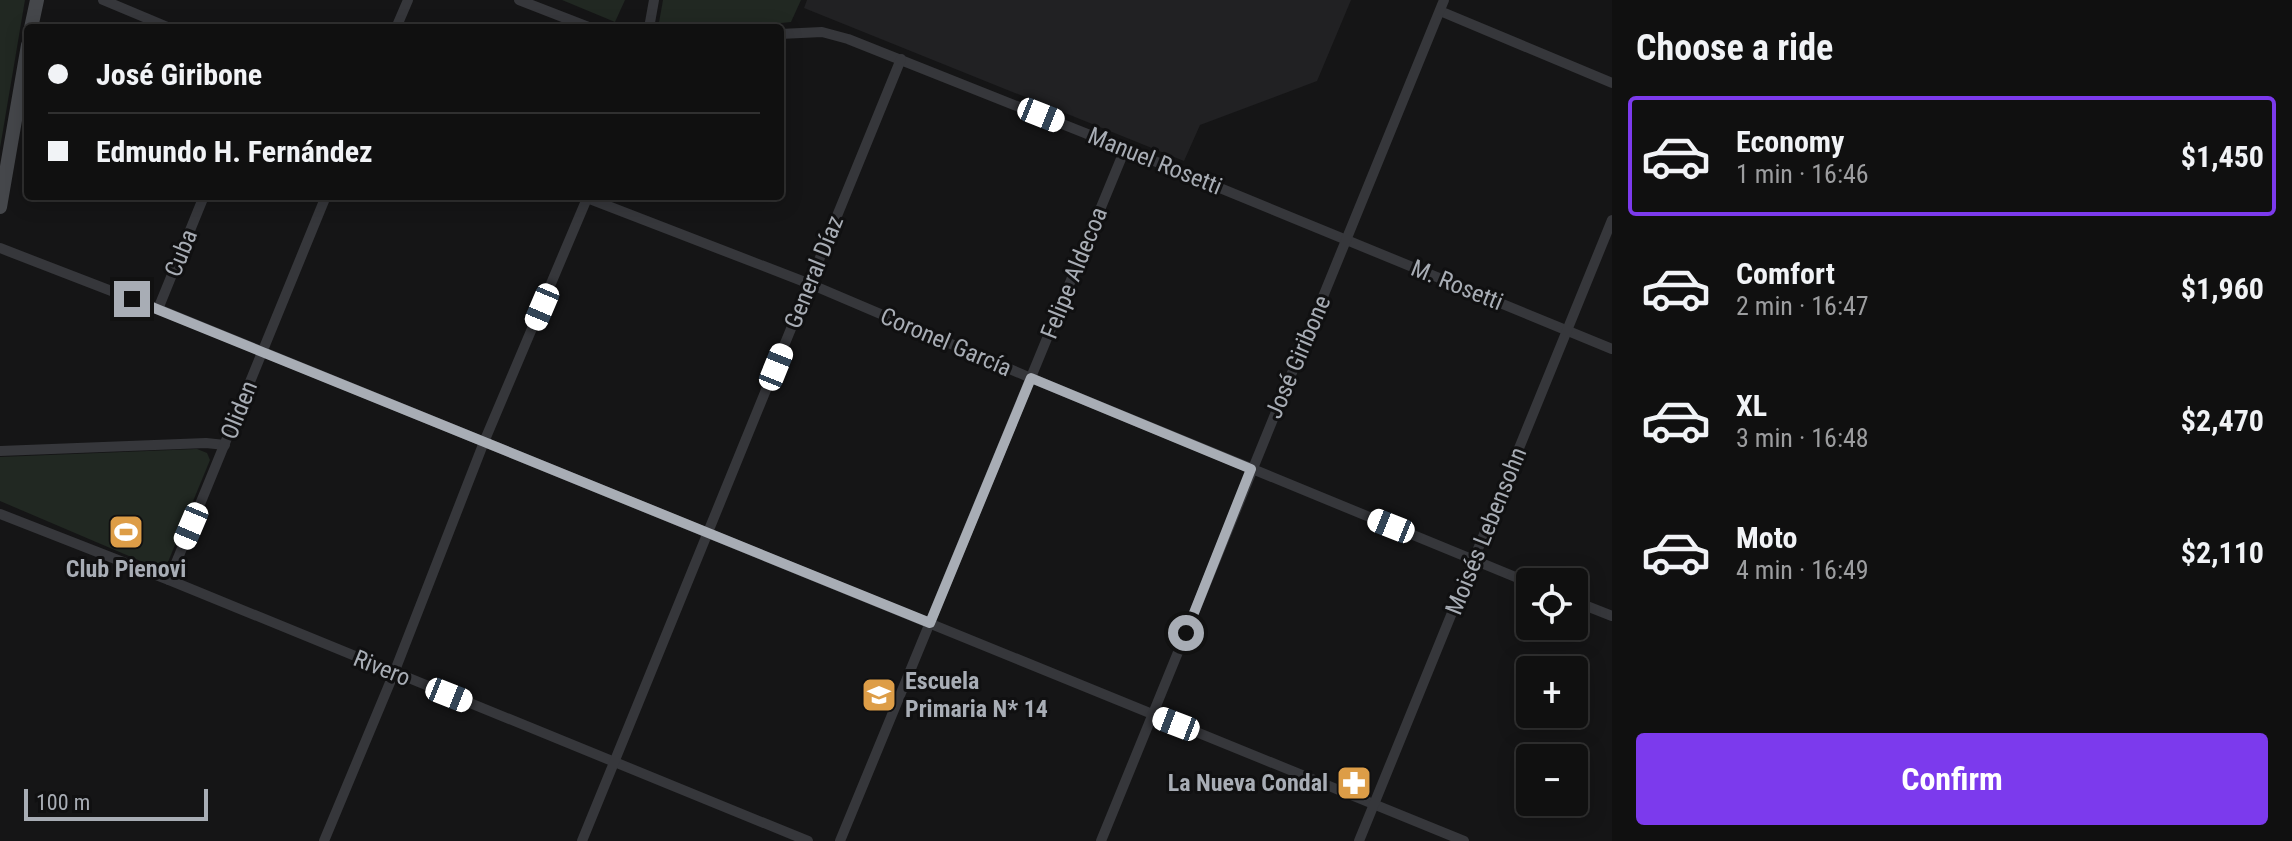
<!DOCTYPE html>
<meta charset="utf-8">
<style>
body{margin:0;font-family:"Roboto Condensed",sans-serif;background:#191919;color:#f1f3f6;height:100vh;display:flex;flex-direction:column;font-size:30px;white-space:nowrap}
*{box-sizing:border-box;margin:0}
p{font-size:26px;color:#9c9d9f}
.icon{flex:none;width:44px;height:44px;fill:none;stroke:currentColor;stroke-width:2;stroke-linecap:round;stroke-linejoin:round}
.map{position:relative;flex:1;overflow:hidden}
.drawer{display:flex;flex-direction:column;background:#101010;width:680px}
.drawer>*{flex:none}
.guide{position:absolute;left:24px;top:24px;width:760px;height:176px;border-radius:8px;box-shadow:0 4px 20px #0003,0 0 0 2px #303030;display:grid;align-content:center;height:176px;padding:0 24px;background:#101010}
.controls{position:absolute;left:1516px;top:568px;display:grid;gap:16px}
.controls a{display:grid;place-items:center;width:72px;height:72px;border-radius:8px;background:#101010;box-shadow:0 4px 20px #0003,0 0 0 2px #303030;font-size:40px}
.scale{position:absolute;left:24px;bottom:20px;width:184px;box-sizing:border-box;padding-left:8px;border:4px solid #a8adb5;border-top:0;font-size:22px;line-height:28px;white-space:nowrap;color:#a8adb5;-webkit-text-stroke:6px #101011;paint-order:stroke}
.end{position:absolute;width:36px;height:36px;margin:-18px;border:10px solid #a8adb5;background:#111;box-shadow:0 0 0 4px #111}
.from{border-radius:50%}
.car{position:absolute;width:24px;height:48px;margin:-24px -12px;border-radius:10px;box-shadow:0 0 6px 2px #0007;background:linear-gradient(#fff 24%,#345 0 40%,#fff 0 76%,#345 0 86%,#fff 0)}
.guide b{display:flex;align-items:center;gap:28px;height:76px;font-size:30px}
.guide b+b{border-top:2px solid #303030}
.guide i{width:20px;height:20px;background:#f1f3f6}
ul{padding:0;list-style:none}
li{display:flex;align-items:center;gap:24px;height:120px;margin:0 16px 12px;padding:0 8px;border:4px solid transparent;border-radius:8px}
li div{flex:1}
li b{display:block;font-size:30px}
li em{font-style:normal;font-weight:700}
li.active{border-color:#7c3aed}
li>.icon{width:72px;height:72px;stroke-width:1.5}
h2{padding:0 24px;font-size:36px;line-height:96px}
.cta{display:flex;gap:16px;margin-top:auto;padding:16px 24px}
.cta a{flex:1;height:92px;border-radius:8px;background:#7c3aed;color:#fff;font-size:32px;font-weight:700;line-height:92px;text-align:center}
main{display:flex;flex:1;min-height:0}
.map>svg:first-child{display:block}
.built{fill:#212123}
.green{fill:#212822}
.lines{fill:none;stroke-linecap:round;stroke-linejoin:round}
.street{stroke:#36373b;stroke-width:10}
.secondary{stroke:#45474b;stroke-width:14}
.route{stroke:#a8adb5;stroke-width:10}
.labels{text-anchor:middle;stroke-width:6;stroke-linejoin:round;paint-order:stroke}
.street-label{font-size:24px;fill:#a8adb5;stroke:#101011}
.poi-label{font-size:24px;font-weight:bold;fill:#a8adb5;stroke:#101011}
</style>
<main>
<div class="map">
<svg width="1612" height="841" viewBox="0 0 1612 841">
<rect width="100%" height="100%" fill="#151516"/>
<!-- built -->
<path class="built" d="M807 0H1351L1317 81 1200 125 1184 161 804 8Z"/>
<!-- green -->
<g class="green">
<path d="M0 0H25L0 148Z"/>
<path d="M562 0H625L615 22Z"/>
<path d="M663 0H801L791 22 734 28H658Z"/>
<path d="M197 449 207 453 210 460 168 562 157 568 0 501V457Z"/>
</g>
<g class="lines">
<!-- street -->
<g class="street">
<path d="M103 0 170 28"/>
<path d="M519 0 591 28"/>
<path d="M1440 11 1612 83"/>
<path d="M396 28 408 0"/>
<path d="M649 28 654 0"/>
<path d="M780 34 822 32 848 39 1125 149 1612 349"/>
<path d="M582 196 810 284 1031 378 1530 583"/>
<path d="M0 248 158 309 1464 841"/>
<path d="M158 309 204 196"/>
<path d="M0 451 206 443 225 445"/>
<path d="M0 514 169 580 808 841"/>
<path d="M169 580 326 196"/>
<path d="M1574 601 1612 616"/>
<path d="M324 841 394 673 484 442 588 196"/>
<path d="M582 841 901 59"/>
<path d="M840 841 1125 149"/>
<path d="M1101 841 1444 0"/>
<path d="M1359 841 1612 220"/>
</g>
<!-- secondary -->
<g class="secondary">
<path d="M31 28 37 0"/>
<path d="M0 207 28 45"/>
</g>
</g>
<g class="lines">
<!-- route -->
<path class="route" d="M132 299 930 623 1031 378 1251 469 1186 633"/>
</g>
<!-- icons -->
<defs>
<symbol id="stadium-square" viewBox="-11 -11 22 22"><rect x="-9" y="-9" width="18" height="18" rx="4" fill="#dd9d47" stroke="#101011"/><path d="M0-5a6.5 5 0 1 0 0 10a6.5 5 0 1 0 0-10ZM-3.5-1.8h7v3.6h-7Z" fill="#fff"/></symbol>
<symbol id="school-square" viewBox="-11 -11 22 22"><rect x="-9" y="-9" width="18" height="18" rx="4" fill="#dd9d47" stroke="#101011"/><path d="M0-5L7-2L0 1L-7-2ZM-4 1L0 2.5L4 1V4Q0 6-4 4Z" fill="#fff"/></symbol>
<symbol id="pharmacy-square" viewBox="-11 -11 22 22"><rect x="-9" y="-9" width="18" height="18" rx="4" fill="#dd9d47" stroke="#101011"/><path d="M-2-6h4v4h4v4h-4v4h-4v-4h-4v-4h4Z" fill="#fff"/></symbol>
</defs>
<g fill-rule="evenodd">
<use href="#stadium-square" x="106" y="512" width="40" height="40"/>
<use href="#school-square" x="859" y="675" width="40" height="40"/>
<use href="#pharmacy-square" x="1334" y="763" width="40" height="40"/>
</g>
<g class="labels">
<!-- street labels -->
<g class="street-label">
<text transform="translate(1155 161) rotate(22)" y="8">Manuel Rosetti</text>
<text transform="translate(181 253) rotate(-68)" y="8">Cuba</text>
<text transform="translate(814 272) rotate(-68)" y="8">General Díaz</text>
<text transform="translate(1074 273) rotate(-68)" y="8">Felipe Aldecoa</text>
<text transform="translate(1457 285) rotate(22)" y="8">M. Rosetti</text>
<text transform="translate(946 342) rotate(23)" y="8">Coronel García</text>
<text transform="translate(1298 357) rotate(-67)" y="8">José Giribone</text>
<text transform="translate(239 410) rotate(-68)" y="8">Oliden</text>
<text transform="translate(1486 531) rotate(-68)" y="8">Moisés Lebensohn</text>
<text transform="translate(382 668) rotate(22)" y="8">Rivero</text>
</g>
<!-- poi labels -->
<g class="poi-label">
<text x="126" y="577">Club Pienovi</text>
<text x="905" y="689" text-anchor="start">Escuela<tspan x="905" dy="28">Primaria N* 14</tspan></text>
<text x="1328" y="791" text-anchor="end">La Nueva Condal</text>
</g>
</g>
</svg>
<div class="controls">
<a><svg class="icon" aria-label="locate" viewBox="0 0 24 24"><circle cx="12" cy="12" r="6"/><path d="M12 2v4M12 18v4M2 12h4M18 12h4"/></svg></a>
<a>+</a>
<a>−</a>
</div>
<div class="scale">100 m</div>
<i class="end from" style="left:1186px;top:633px"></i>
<i class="end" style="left:132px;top:299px"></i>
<i class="car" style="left:1041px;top:115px;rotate:112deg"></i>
<i class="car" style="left:542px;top:307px;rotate:203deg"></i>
<i class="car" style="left:776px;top:367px;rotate:22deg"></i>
<i class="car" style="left:191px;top:526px;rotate:203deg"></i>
<i class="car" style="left:1391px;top:526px;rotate:292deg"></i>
<i class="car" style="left:449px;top:695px;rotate:112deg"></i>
<i class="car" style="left:1176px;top:724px;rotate:291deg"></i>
<div class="guide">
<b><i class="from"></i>José Giribone</b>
<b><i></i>Edmundo H. Fernández</b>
</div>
</div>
<section class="drawer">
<h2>Choose a ride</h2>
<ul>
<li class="active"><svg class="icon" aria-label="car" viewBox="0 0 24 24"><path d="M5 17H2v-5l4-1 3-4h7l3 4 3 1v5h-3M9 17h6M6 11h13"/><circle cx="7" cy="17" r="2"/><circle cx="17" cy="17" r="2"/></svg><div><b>Economy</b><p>1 min · 16:46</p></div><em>$1,450</em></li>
<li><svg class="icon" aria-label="car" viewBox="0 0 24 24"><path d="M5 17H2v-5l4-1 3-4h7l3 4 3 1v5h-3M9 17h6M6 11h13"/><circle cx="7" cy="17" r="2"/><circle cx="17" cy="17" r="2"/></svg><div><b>Comfort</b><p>2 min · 16:47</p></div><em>$1,960</em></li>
<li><svg class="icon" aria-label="car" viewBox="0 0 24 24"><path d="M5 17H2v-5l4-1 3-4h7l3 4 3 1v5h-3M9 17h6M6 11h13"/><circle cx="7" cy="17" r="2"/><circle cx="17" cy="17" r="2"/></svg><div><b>XL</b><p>3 min · 16:48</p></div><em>$2,470</em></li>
<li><svg class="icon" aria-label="car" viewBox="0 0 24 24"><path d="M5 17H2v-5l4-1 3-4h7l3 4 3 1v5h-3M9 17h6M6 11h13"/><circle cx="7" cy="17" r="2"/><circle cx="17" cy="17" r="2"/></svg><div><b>Moto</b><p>4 min · 16:49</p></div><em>$2,110</em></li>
</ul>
<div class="cta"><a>Confirm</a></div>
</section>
</main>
